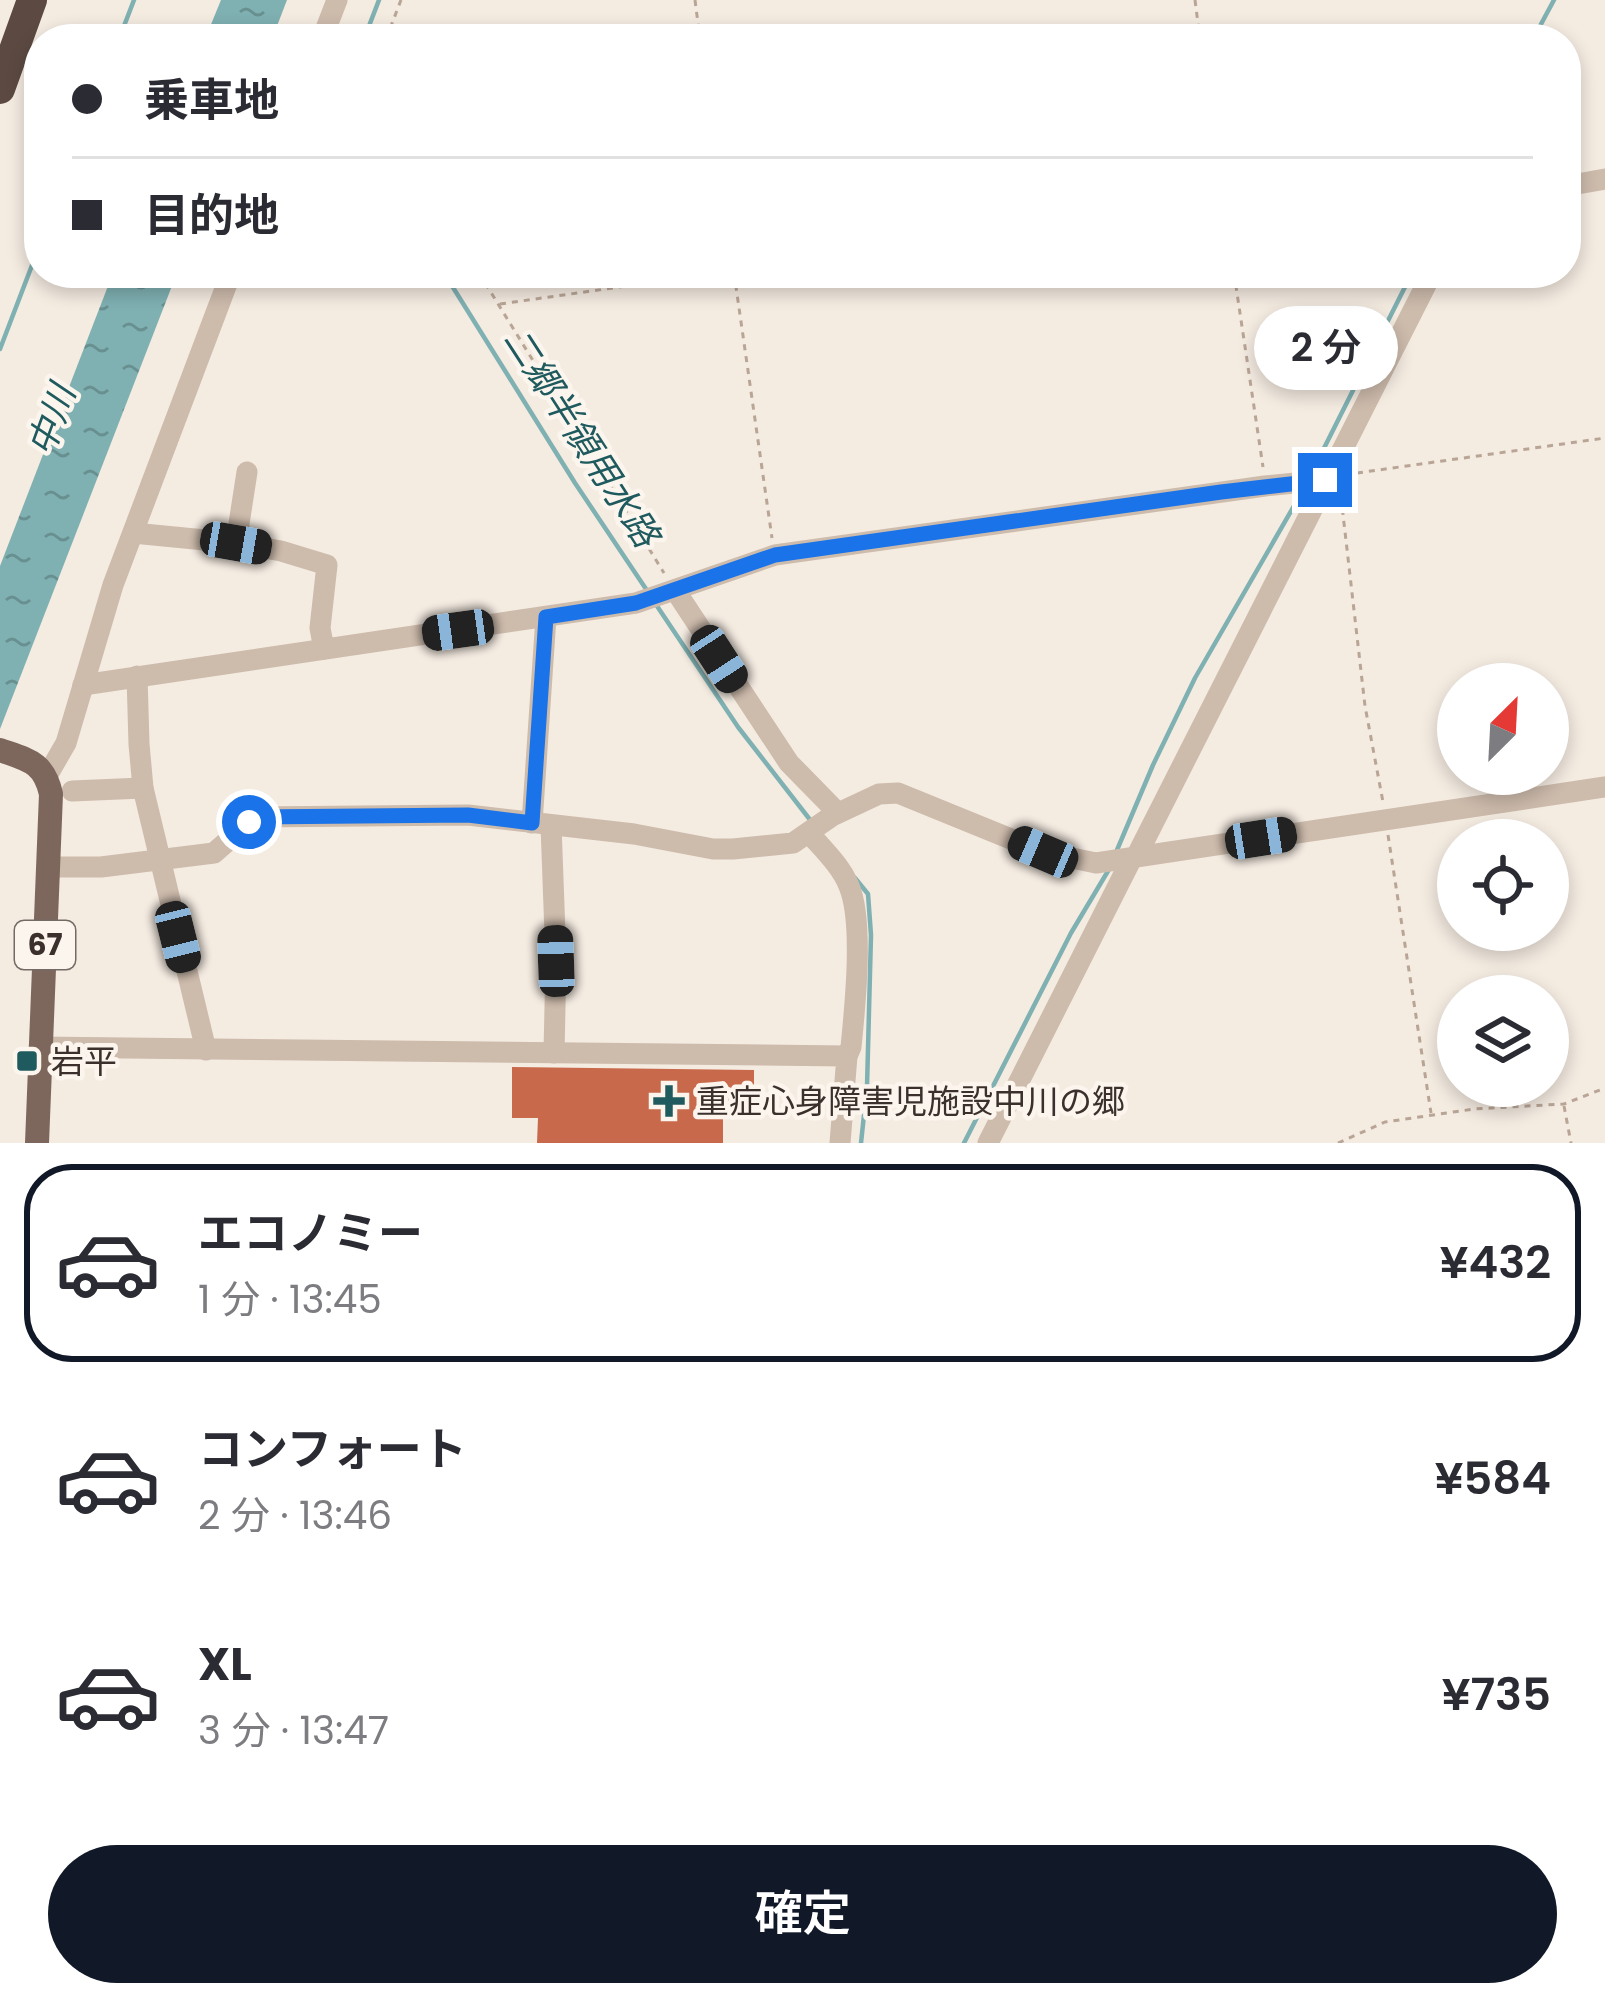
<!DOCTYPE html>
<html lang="ja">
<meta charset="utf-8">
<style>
body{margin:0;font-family:Poppins,"Noto Sans JP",sans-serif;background:#f7f7f7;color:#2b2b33;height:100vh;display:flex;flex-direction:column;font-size:45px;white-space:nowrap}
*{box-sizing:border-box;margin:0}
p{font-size:39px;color:#7c7c81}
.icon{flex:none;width:66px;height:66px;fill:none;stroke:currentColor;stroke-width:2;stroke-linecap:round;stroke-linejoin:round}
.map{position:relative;height:1143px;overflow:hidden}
.drawer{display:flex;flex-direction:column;background:#fff;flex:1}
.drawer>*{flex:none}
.top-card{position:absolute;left:24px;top:24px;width:1557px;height:264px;border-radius:48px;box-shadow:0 6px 18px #0003;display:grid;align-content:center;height:264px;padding:0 48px;background:#fff}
.needle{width:78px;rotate:24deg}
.tools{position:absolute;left:1437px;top:663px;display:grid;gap:24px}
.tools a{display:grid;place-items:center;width:132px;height:132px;border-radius:50%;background:#fff;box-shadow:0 6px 18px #0003;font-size:60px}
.end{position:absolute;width:54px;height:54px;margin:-27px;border:15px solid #1a73e8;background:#fff;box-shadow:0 0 0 6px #fff}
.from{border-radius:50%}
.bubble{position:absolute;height:84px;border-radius:42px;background:#fff;box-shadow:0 6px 18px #0003;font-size:39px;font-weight:600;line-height:84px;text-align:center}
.car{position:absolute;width:36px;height:72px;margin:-36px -18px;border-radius:15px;box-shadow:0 0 9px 3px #0007;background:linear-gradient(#222 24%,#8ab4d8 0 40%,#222 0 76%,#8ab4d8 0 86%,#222 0)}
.top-card b{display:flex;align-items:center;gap:42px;height:114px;font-size:45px}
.top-card b+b{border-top:3px solid #e1e1e2}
.top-card i{width:30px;height:30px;background:#2b2b33}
ul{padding:21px 0 0;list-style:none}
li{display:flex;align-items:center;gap:36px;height:198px;margin:0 24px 18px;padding:0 24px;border:6px solid transparent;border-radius:48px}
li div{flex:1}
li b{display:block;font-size:45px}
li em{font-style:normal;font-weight:600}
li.current{border-color:#111827}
li>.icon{width:108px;height:108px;stroke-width:1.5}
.primary-button{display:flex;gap:24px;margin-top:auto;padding:24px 48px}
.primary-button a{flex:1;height:138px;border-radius:72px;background:#111827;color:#fff;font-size:48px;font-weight:600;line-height:138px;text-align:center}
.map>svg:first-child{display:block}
.water{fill:url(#water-ripples)}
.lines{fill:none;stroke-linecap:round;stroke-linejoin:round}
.stream{stroke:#7fb0b2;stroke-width:4.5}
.building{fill:#c8694b}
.path{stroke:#b9a596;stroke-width:3;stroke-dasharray:6 6;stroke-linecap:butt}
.minor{stroke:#cdbbac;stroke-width:21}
.major{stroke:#7d675c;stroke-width:24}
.highway{stroke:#5c4a42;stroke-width:30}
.route{stroke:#1a73e8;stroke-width:15}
.poi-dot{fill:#1f5a5e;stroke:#fbf5ee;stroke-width:4.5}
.labels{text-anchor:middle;stroke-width:9;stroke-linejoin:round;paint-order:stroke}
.shield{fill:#fbf5ee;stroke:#756b66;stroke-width:3}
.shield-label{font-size:30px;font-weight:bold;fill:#3b302b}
.poi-label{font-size:33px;fill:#3b302b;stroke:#fbf5ee;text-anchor:start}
.water-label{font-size:36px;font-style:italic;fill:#1f5a5e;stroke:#fbf5ee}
</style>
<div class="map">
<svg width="1605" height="1143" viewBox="0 0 1605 1143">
<defs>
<pattern id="water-ripples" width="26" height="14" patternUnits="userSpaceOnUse" patternTransform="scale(3)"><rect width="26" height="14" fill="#7fb0b2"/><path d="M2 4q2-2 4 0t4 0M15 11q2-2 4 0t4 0" fill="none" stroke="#699091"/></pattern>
</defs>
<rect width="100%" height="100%" fill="#f4ebe1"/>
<!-- water -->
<g class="water">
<path d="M221 0H287L272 39H205Z"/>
<path d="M113 273H177L0 729V566Z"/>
</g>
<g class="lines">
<!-- stream -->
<g class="stream">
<path d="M119 39 134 0"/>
<path d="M364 39 379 0"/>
<path d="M1533 39 1554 0"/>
<path d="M444 273 575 483 648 592"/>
<path d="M0 349 39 247"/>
<path d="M1312 472 1412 273"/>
<path d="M657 606 738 727 811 821"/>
<path d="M1117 850 1153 765 1195 678 1302 492"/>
<path d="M855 878 868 894 871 935 867 1087 861 1143"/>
<path d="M964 1143 1071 933 1108 871"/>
</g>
</g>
<!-- building -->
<path class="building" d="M512 1067 754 1070V1119H723V1143H537L538 1118H512Z"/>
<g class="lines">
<!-- path -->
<g class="path">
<path d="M695 0 700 39"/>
<path d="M1195 0 1200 39"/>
<path d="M386 39 401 0"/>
<path d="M479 273 664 573"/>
<path d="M734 273 772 538"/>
<path d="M1234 273 1263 467"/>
<path d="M500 304 718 273"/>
<path d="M1357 473 1605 438"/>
<path d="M1341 497 1365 706 1383 802"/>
<path d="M1388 835 1431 1113"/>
<path d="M1564 1106 1571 1143"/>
<path d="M1338 1143 1385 1122 1474 1109 1564 1104 1605 1088"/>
</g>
<!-- minor -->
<g class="minor">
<path d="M322 39 337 0"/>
<path d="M1566 186 1605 179"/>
<path d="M133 533 236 543 281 551 327 565 320 628 324 649"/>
<path d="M236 543 247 472"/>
<path d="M675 590 789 763 838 813"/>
<path d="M137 676 139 744 143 788 206 1050"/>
<path d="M83 685 636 603 775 555 1265 486 1325 480 1339 476"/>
<path d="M47 776 66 743 113 585 231 273"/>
<path d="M72 791 143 788"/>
<path d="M532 823 546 617"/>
<path d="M551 825 556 961 554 1053"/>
<path d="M809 833C823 849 841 866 849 886 864 922 855 1007 851 1047L847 1056"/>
<path d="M1136 857 1432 273"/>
<path d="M49 867H101L214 853 255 817 468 815 634 834 713 849H733L793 843 832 816 879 794 898 793 1043 852 1096 863 1605 787"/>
<path d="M39 1047 847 1056 840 1143"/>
<path d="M988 1143 1132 858"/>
</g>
<!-- major -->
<path class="major" d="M0 750C28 760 44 762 51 794L37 1143"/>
<!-- highway -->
<path class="highway" d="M0 89 32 0"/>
</g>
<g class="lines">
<!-- route -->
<path class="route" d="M249 822 254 817 468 815 532 823 546 617 636 603 775 555 1221 492 1325 480"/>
</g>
<!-- markers -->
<g class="poi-dot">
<rect x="15" y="1049" width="24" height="24" rx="6"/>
<path d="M663 1083h12v12h12v12h-12v12h-12v-12h-12v-12h12z"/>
</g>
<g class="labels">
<!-- shield labels -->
<rect class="shield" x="15" y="921" width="60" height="48" rx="9"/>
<g class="shield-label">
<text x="45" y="955">67</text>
</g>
<!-- poi labels -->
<g class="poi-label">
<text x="51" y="1073">岩平</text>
<text x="696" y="1113">重症心身障害児施設中川の郷</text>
</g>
<!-- water labels -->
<g class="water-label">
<text transform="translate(51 420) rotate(-70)" y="13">中川</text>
<text transform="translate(582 437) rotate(57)" y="13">二郷半領用水路</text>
</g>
</g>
</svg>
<div class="tools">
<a><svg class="needle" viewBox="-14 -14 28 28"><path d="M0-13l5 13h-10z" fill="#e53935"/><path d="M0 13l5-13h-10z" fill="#7c7c81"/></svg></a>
<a><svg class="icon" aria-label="locate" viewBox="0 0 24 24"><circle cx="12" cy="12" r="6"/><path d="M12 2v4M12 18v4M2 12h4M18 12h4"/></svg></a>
<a><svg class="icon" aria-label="layers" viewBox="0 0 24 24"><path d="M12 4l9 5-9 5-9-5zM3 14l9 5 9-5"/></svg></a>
</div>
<i class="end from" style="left:249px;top:822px"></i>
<i class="end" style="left:1325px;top:480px"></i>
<div class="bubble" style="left:1254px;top:306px;width:144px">2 分</div>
<i class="car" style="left:236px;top:543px;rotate:100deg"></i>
<i class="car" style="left:458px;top:630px;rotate:262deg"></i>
<i class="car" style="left:719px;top:659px;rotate:147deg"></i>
<i class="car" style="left:1261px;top:838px;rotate:81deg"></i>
<i class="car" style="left:1043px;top:852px;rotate:293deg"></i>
<i class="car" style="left:178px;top:937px;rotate:166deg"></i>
<i class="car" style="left:556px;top:961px;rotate:358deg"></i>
<div class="top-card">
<b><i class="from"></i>乗車地</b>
<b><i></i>目的地</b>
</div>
</div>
<section class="drawer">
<ul>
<li class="current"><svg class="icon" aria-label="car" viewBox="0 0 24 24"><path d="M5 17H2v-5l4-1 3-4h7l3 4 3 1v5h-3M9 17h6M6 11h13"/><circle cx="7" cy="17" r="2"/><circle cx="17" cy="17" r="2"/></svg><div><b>エコノミー</b><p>1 分 · 13:45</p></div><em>¥432</em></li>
<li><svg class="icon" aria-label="car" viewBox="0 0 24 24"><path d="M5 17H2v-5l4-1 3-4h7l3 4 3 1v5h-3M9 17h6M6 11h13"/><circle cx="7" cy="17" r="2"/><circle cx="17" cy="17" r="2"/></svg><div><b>コンフォート</b><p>2 分 · 13:46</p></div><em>¥584</em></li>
<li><svg class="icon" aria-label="car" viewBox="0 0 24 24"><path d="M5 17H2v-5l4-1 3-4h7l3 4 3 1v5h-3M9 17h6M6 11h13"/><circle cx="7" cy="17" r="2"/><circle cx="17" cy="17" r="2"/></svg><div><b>XL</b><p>3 分 · 13:47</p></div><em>¥735</em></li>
</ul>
<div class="primary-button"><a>確定</a></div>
</section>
